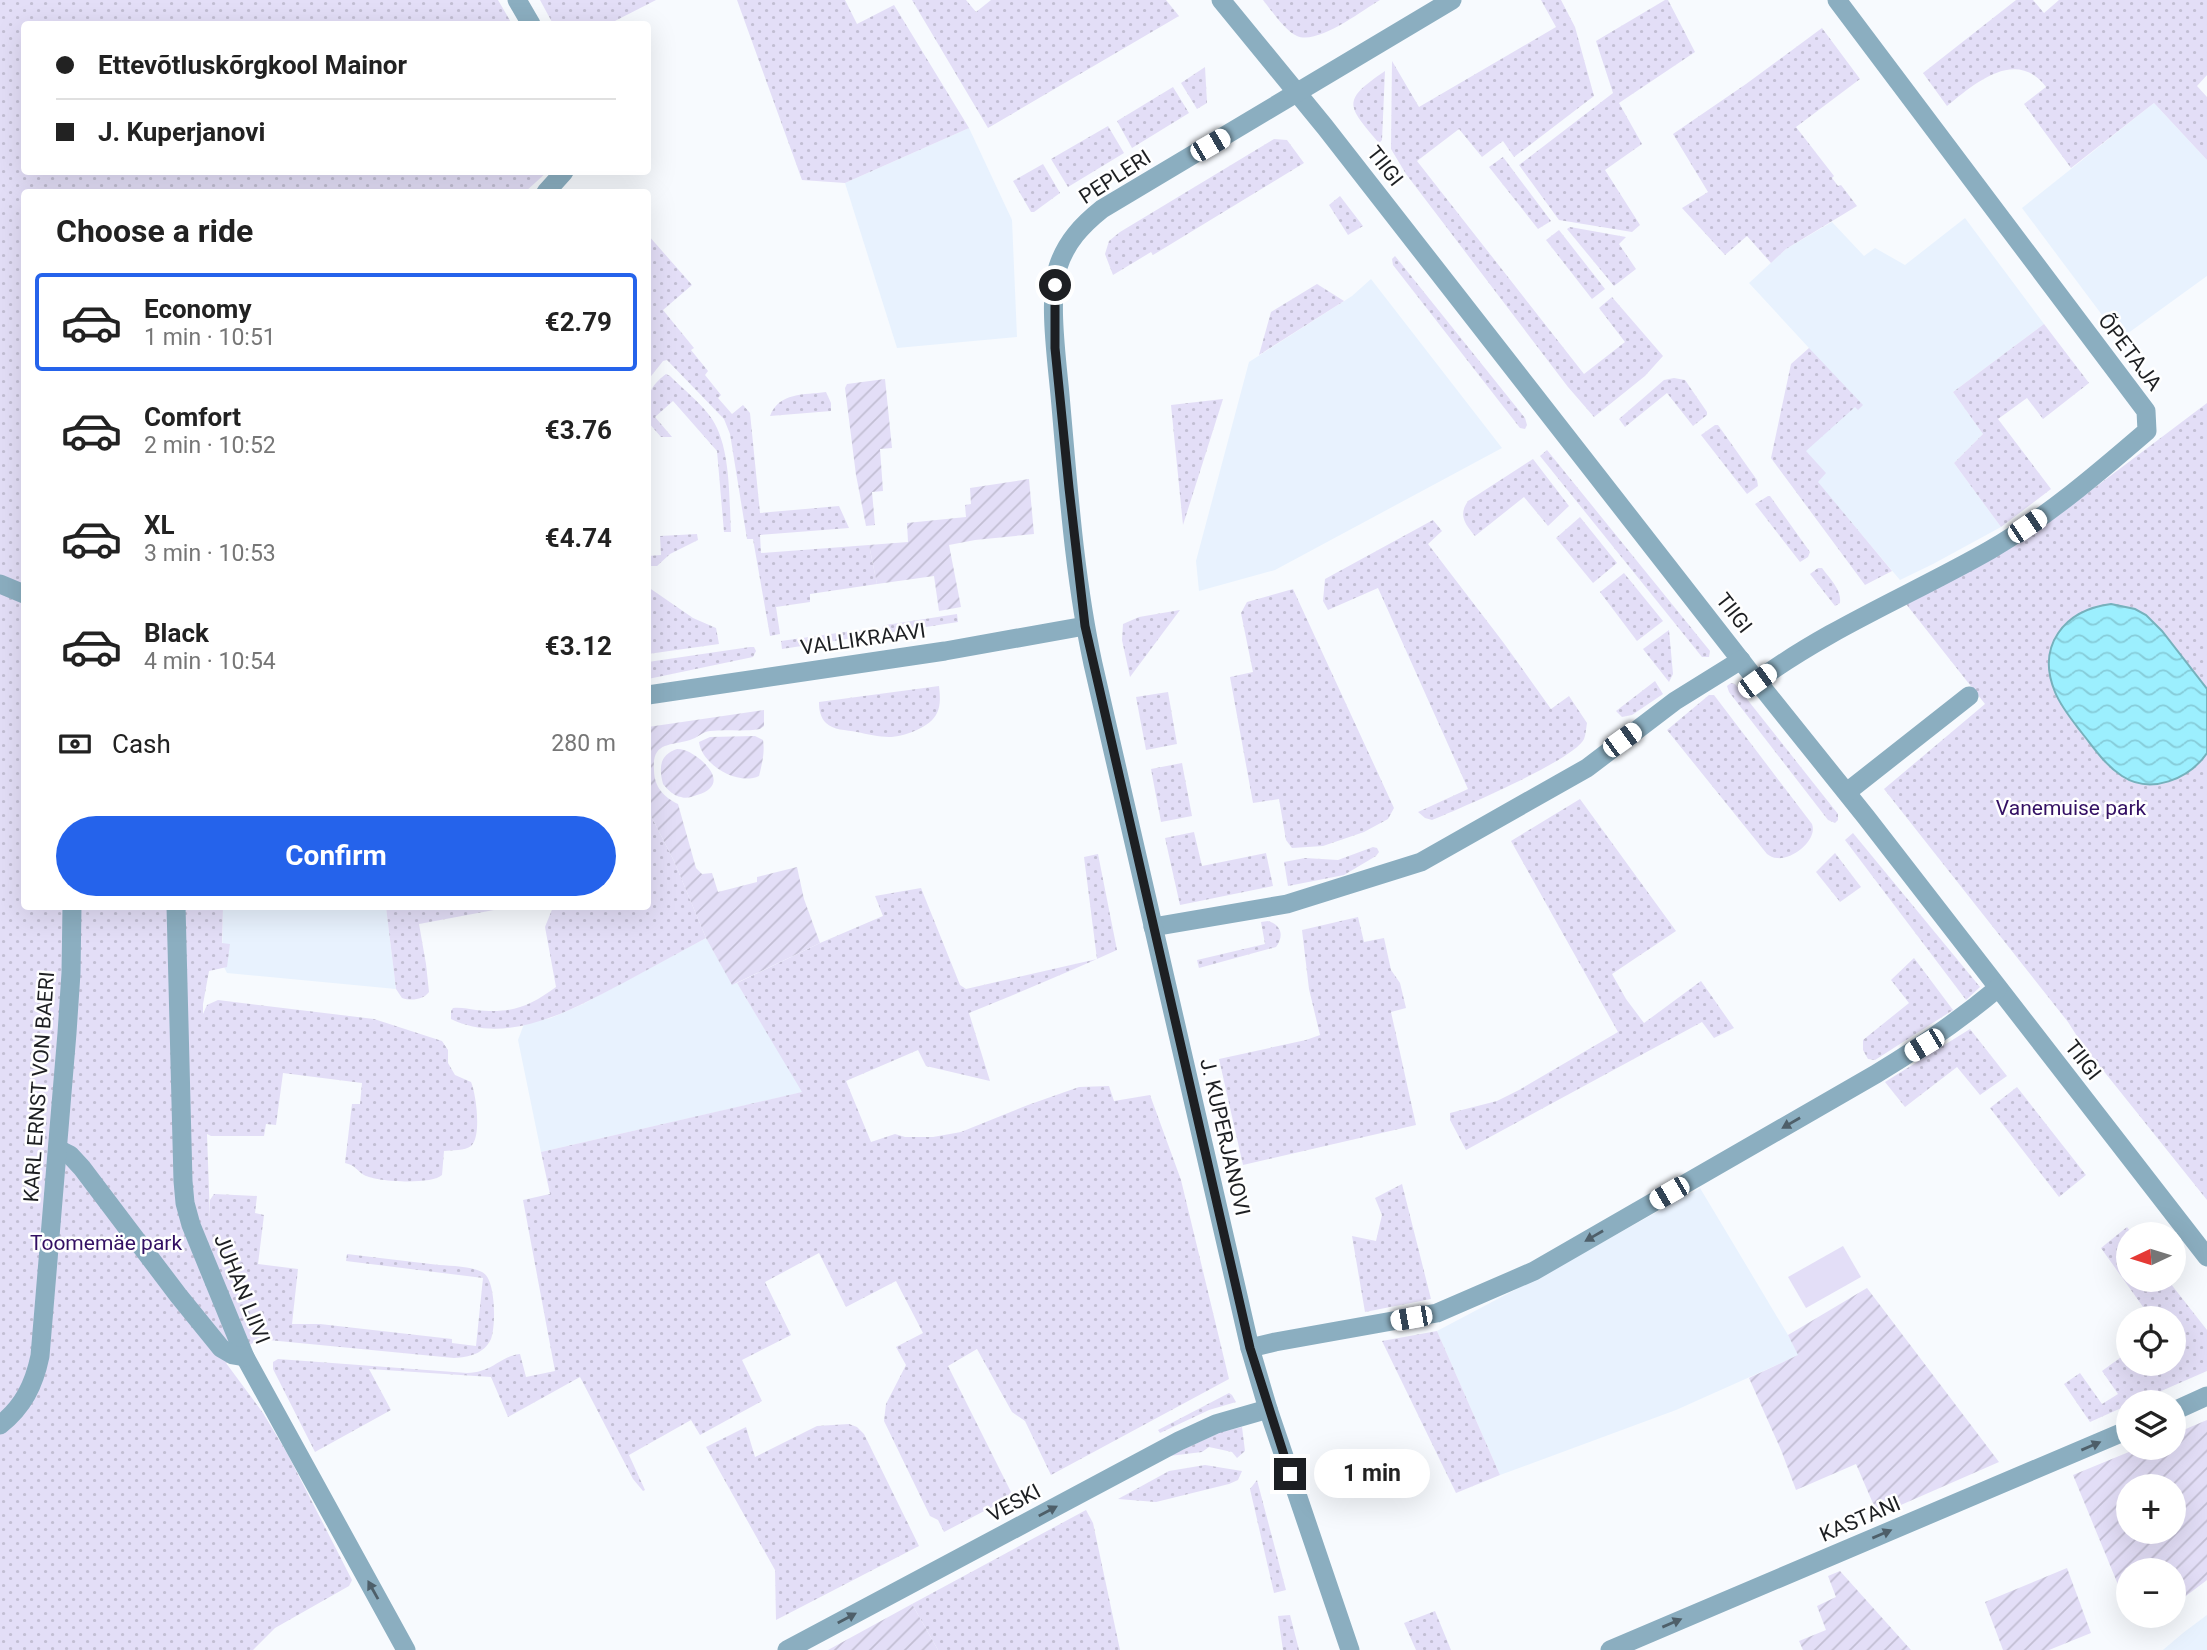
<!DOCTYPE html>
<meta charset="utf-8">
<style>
body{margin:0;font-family:Roboto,sans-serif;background:#f2f2f2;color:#222;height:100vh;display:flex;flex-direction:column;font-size:26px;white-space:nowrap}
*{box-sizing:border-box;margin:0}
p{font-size:23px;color:#767676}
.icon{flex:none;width:38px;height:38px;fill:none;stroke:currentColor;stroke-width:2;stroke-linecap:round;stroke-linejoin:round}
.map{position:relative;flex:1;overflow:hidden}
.drawer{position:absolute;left:21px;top:189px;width:630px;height:721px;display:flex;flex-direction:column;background:#fff;border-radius:7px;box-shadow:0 7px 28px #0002}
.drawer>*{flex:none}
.guide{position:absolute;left:21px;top:21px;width:630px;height:154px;border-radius:7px;box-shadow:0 7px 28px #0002;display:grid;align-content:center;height:154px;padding:0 35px;background:#fff}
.needle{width:46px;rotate:266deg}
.fabs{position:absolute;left:2116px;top:1222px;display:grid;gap:14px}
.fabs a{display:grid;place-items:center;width:70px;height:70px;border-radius:50%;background:#fff;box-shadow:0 7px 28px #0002;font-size:35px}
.end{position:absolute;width:32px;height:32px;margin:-16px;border:9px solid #1d1f22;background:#fff;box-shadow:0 0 0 4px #fff}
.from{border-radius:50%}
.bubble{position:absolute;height:49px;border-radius:24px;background:#fff;box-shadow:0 7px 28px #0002;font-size:23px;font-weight:700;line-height:49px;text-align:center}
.car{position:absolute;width:21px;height:42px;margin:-21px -10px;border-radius:9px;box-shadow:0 0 5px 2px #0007;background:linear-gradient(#fff 24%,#345 0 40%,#fff 0 76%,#345 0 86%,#fff 0)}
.guide b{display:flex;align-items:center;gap:24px;height:66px;font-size:26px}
.guide b+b{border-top:2px solid #e0e0e0}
.guide i{width:18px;height:18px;background:#222}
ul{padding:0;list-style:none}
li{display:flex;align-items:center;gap:21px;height:98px;margin:0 14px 10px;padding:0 21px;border:4px solid transparent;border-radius:7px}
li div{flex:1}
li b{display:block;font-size:26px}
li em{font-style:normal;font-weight:700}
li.current{border-color:#2563eb}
li>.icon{width:63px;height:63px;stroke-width:1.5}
h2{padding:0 35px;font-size:32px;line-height:84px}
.pay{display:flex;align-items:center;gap:18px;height:77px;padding:0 35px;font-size:26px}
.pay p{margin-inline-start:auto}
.action{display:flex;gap:14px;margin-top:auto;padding:14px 35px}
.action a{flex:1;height:80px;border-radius:42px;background:#2563eb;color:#fff;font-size:28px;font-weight:700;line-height:80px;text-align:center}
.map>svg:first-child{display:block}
.built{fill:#e8f2fe}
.grass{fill:url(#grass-dots)}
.garden{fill:url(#garden-furrows);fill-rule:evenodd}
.pitch{fill:#e3def7}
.water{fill:url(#water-waves);stroke:#76b1bc;stroke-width:2}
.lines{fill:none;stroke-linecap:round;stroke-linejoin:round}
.minor{stroke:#8baec0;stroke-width:19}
.oneway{fill:#4e5f69}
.route{stroke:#1d1f22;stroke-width:9}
.labels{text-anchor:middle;stroke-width:5;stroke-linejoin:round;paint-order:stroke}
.street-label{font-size:21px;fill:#1d1f22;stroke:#fff}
.park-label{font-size:21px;fill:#331063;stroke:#fff}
</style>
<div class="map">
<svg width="2207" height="1650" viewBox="0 0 2207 1650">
<defs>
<pattern id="grass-dots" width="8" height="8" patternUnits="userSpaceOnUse" patternTransform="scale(1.75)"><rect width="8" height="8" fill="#e3def7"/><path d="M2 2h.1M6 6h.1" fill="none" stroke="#c2bed3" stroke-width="1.8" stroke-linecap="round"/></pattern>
<pattern id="garden-furrows" width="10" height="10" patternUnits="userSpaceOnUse" patternTransform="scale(1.75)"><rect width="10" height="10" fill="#e3def7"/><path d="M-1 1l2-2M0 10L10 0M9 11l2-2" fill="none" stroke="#c2bed3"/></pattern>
<pattern id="water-waves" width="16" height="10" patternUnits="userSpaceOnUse" patternTransform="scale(1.75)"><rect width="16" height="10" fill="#9ceffe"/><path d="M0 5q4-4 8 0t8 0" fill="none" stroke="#86ccd9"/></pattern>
</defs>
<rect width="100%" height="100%" fill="#f7fafe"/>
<!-- built -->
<g class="built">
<path d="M2154 103 2207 160V276L2120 339 2022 208Z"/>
<path d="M969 128 1012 220 1017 337 897 348 845 183Z"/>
<path d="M1965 218 2044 324 1953 392 1983 434 1954 463 2001 527 1933 564 1900 580 1817 482 1801 440 1809 348 1749 283 1786 249 1832 222 1864 256 1875 248 1905 265Z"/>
<path d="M1371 279 1502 448 1275 570 1199 591 1196 561 1249 362 1352 296Z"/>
<path d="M223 907H386L396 989 227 973 222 963Z"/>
<path d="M706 938 732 984 737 983 803 1092 541 1152 518 1040 524 1024 551 1018 583 1004Z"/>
<path d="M1700 1188 1788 1335 1799 1355 1676 1410 1500 1475 1437 1331 1558 1267Z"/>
<path d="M2207 1615V1650H2163L2183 1633Z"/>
</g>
<!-- grass -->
<g class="grass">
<path d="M0 0H498L512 24H24V172H547L525 192H24V906L223 907 222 943 230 944 227 967 209 971 203 1004V1014L207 1005 218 1000 374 1019 442 1041 448 1050V1063L455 1075 471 1082C476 1093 482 1137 471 1146 465 1151 452 1150 444 1151L442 1175C432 1185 376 1182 364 1175 356 1170 355 1165 345 1163L352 1104H360L362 1083 283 1073 276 1125 266 1124 264 1136H211L207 1134 210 1219V1200L214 1194 257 1196 255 1213 264 1215 258 1264 298 1269 292 1324H320L452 1339V1343L476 1346 483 1278 346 1261 347 1254C377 1258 408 1261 439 1265 452 1266 470 1266 482 1272 496 1278 496 1326 491 1339 484 1354 469 1357 454 1358L258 1339 226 1363 263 1413 287 1453 352 1580 349 1586 275 1628 253 1650H0Z"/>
<path d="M540 0H656L609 24H553Z"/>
<path d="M737 0H845L857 24 894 5 969 128 845 183 802 180Z"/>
<path d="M912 0H966L976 12 991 0H1166L1179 16 988 128Z"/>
<path d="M1263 0H1380C1361 11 1318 45 1297 36 1286 32 1271 10 1263 0Z"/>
<path d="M1541 0H1561L1575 27 1594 96 1514 157 1503 141 1482 157 1459 129 1417 161 1584 374 1625 342 1599 308 1612 297 1663 356 1645 376 1594 417 1568 387 1406 174 1391 149 1392 61 1419 107 1556 27Z"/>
<path d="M1665 0H1668L1695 52 1619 103 1642 144 1605 170 1640 225 1632 232 1559 220 1519 165 1613 93 1596 41Z"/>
<path d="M2016 0H2033L2044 13 2059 0H2207V75L2197 86 2207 97V160L2154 103 2071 168 2024 104 2046 87C2016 47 1974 84 1947 106L1923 73Z"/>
<path d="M1822 28 1860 79 1796 127 1834 176 1832 178 1838 186 1841 185 1857 206 1786 249 1771 263 1747 236 1725 255 1682 208 1708 192 1673 134 1746 84Z"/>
<path d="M1205 67 1207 103 1197 109 1181 83Z"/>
<path d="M1385 71 1382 140 1379 143C1347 105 1341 101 1385 71Z"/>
<path d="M1173 87 1189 113 1132 148 1117 121Z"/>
<path d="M1108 126 1124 153 1068 187 1051 159Z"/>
<path d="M1274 139 1287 140 1304 163 1153 255 1151 252 1113 275 1105 254 1109 241 1120 232Z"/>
<path d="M1503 157 1551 221 1538 229 1489 167Z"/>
<path d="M1043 164 1060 193 1034 212H1031L1013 181Z"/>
<path d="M1340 196 1363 226 1348 235 1329 205Z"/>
<path d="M1570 227 1626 237 1619 244 1636 269 1614 286 1567 229Z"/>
<path d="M1559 230 1605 289 1592 299 1546 240Z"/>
<path d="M648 235 692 285 663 310 694 348 691 350 708 371 705 375 721 395 718 398 732 414 743 405 750 413 760 513 839 506 849 528 760 535 761 553 869 545 877 584 810 594V602L776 607 780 634 770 636 753 539H747L730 434 724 419 667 360 663 361 648 380Z"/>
<path d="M1395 256 1525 418 1527 425 1525 429 1520 428 1393 265 1392 259Z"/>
<path d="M1317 284 1344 301 1259 355 1271 312Z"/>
<path d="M2044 324 2089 383 2043 419 2027 398 1998 419 2051 489 2001 527 1954 463 1983 434 1953 392Z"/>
<path d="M1809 348 1863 405 1858 410 1855 407 1806 451 1826 473 1818 482 1892 571 1865 585 1771 458 1791 364Z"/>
<path d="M666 374 670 376C683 389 701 403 712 419 731 448 729 498 731 532H724L717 451 673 401 655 417 672 437H661L648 422C647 400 646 389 666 374Z"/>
<path d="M1674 378 1685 380 1707 412V415L1693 426 1667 393 1625 427 1619 419 1664 380Z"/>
<path d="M826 392 831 403V411L770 416C779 392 804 395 826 392Z"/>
<path d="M1223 399 1183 525 1171 405Z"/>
<path d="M2207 403V1200L2082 1044 2068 1022 1884 789 1985 704 1906 604 2024 541Z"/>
<path d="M1715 425H1718L1757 480 1758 486 1747 494 1701 435Z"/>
<path d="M1547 450 1710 651 1709 657H1702L1540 456Z"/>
<path d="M1533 459 1569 506 1548 526 1524 497 1475 536C1465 524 1458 515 1468 501Z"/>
<path d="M1768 496H1770L1810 552 1808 557 1800 562 1755 504Z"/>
<path d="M1580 517 1617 563 1593 583 1556 538Z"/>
<path d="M1433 520 1442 531 1428 544 1503 642 1551 709 1569 696 1587 723C1586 728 1586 734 1584 739 1574 760 1459 809 1432 820L1425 818 1418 812 1468 789 1378 588 1328 610 1323 601 1325 579Z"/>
<path d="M697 534 698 540 670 554 657 566H648V556L661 555 660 536Z"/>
<path d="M1818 568H1822C1830 579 1842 590 1840 603L1835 606 1810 574Z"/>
<path d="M1624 573 1663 621 1637 641 1600 592Z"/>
<path d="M648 587 693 618 716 628 719 644 648 654Z"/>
<path d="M1293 589 1394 808 1388 819 1364 832 1323 846 1292 848 1286 840 1279 799 1253 803 1230 677 1253 672 1241 613 1247 602Z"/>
<path d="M1180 610 1130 677 1122 640 1123 624 1139 617Z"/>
<path d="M957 614 958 622 887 633 882 630 883 626 886 625Z"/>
<path d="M866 629H873V635L782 649 781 641Z"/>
<path d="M1669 630 1673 674 1669 682 1643 649Z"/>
<path d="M750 647H754L756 651 753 657 648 679V662Z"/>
<path d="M1655 681 1663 694 1632 715 1622 717 1616 711Z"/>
<path d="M1731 683 1735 684 1838 814V820L1835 823 1828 820 1729 692 1727 686Z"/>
<path d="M939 686C940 695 941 705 937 713 931 727 904 737 889 737 879 737 867 734 857 732 846 730 833 730 826 723 820 717 819 709 819 702Z"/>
<path d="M1168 692 1177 744 1146 750 1136 697Z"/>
<path d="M1709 695H1714L1812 824C1818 840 1792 860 1777 858 1773 858 1770 856 1767 854L1667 730Z"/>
<path d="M1182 763 1192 816 1161 822 1151 769Z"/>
<path d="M1580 799 1676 931 1612 974 1626 999 1644 1023 1701 981 1734 1028 1714 1038 1702 1022 1466 1150 1450 1120V1113L1497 1101 1519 1090 1618 1032 1511 841Z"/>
<path d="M648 810 674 861 706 938C679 953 652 967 625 982 575 1008 509 1047 451 1019V1011L453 1008C461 1007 468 1009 476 1010 510 1014 529 1007 556 987L545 927 553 907 648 906Z"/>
<path d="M1194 832 1202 866 1266 853 1273 886 1180 905 1165 838Z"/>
<path d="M1853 833 1980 987 1966 1000 1845 840Z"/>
<path d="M1373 847 1377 848 1379 852 1376 856 1344 875 1288 886 1284 862 1305 858 1338 860Z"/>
<path d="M1835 853 1861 887 1840 902 1816 872Z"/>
<path d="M1098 854 1117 950C1068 972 1019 993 969 1013L990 1081 926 1066 918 1050 846 1081 871 1142 895 1134 905 1137H933L961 1132 1028 1105 1079 1087 1109 1086 1114 1101 1150 1095 1181 1180 1229 1379 1051 1475 1025 1421 1012 1412 977 1349 948 1366 1013 1496 944 1532 938 1520 930 1516 884 1421 886 1404 906 1365 896 1347 923 1333 896 1281 846 1307 819 1253 765 1282 791 1335 742 1360 762 1401 700 1435 691 1420 629 1455 645 1490 643 1491 633 1479 580 1377 508 1417 491 1377 369 1369 391 1410 315 1452 273 1369V1362L278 1359 467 1373C494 1372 498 1357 520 1354L526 1377 555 1371 523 1200 550 1194 541 1152 802 1092 737 983 820 943 883 916 875 896 921 888 960 985 966 989 1097 959 1084 857Z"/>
<path d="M386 907V906L510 907 419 924 426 964 429 992C423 1000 411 1001 402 998L396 989Z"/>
<path d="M1358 917 1364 942 1384 938 1391 970 1400 983 1406 1008 1391 1012 1416 1125 1243 1165 1219 1059 1306 1040 1320 1035 1309 989 1302 930Z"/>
<path d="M1268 921C1282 925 1284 936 1276 947L1199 968 1197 960 1265 944 1261 922Z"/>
<path d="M1914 958 1953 1010 1875 1060 1868 1059 1863 1050V1040L1909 1003 1891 980Z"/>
<path d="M1970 1029 2007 1076 1980 1095 1957 1067 1905 1107 1885 1082Z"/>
<path d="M2017 1087 2086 1175 2059 1197 1990 1108Z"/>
<path d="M1402 1184 1431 1299 1365 1312 1352 1236 1376 1241 1382 1215 1375 1198Z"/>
<path d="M2127 1227 2132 1234H2128V1279H2167L2207 1330V1371L2136 1402H2128V1405L2090 1422 2064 1384 2080 1373 2102 1404 2118 1394 2102 1371 2128 1352V1363H2174V1318H2151L2101 1248Z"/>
<path d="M1437 1331 1500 1475 1456 1493 1382 1341Z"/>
<path d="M1229 1393 1232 1395 1236 1402 1209 1410 1160 1433 1158 1430Z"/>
<path d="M849 1424 857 1427 864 1434 919 1546 776 1620 775 1570 706 1447 746 1427 755 1457 817 1426Z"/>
<path d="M1242 1427 1245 1451 1237 1458 1232 1452 1209 1447 1202 1452 1169 1456 1221 1432Z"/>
<path d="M1205 1465 1242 1471 1238 1480 1229 1484 1156 1502 1118 1499 1169 1471Z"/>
<path d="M1257 1480 1286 1590 1274 1593 1250 1489Z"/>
<path d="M1086 1510 1093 1523 1120 1650H938L912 1604Z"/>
<path d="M1435 1611 1451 1650H1416L1404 1623Z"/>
<path d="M1290 1615 1299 1650H1283L1278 1616Z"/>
</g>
<!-- garden -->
<g class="garden">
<path d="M885 379 892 448 880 449 883 491 872 492 875 525 866 526 856 475 845 388 847 384Z"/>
<path d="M1029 479 1034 534 975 540 949 545 961 607 939 611 934 576 877 584 869 545 908 542 907 523 966 517 965 505 971 504 970 488Z"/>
<path d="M764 710V726L760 729C743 732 727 729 710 731 702 732 697 738 690 740 669 746 652 742 654 770 654 787 664 797 678 804L696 868 702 874 712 873 718 892 757 882V877L797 867 804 899 820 943 732 985 706 938 674 861 648 810V727Z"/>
<path d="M755 736 763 740C765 752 762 764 759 776 738 786 702 765 699 742L710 737Z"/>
<path d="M677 749C687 749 693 754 701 760 717 774 720 788 697 795 691 797 687 799 681 797 674 796 668 790 663 784 659 768 659 755 677 749Z"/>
<path d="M1867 1288 1999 1462 1878 1515 1856 1464 1796 1490 1781 1450 1749 1378 1798 1355 1788 1335Z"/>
<path d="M2207 1420V1580L2174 1605V1570H2128V1609L2073 1475 2141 1447H2174V1434ZM2128 1486H2174V1531H2128Z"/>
<path d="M2067 1568 2091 1633 2049 1650H2003L1985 1602Z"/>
<path d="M1840 1571 1911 1650H1803L1799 1641 1826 1630 1817 1606 1836 1597 1828 1576Z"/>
<path d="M912 1604 938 1650H828Z"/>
</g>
<!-- pitch -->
<path class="pitch" d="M1843 1246 1861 1277 1806 1308 1788 1277Z"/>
<!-- water -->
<path class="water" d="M2111 604 2135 609 2146 615 2162 631 2207 689V753C2189 779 2151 795 2122 776 2105 765 2094 748 2082 733 2072 720 2061 707 2055 692 2036 646 2064 610 2111 604Z"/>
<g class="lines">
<!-- minor -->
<g class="minor">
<path d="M517 0 531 24"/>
<path d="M1221 0 1325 127 1757 681 1866 817 2207 1257"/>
<path d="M546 192 564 172"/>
<path d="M0 584 24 594"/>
<path d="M1757 681C1829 628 1913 594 1990 550 2047 517 2097 474 2147 431L2146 411 1837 0"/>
<path d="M648 695 945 651 1085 626"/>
<path d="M1847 792 1969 696"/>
<path d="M176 906 183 1181 185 1203 191 1225 245 1357 406 1650"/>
<path d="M1153 927 1287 904 1421 862 1587 768 1675 701 1741 660"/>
<path d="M58 1149 70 1155 82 1168 178 1295 221 1348 233 1355 245 1357"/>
<path d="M1250 1348 1275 1342 1437 1313 1534 1271 1876 1074C1919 1048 1960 1020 1998 988"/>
<path d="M2174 1411 2207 1396"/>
<path d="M0 1425C23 1407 34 1385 40 1356L67 1033 71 973 72 906"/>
<path d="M787 1650 1179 1441 1216 1424 1268 1409"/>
<path d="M1350 1650 1268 1409 1250 1348 1093 664C1074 576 1068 484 1060 395 1057 362 1048 297 1058 267 1066 242 1082 225 1102 209L1452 0"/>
<path d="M1610 1650 2128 1430"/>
</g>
</g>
<!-- one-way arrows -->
<defs><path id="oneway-solid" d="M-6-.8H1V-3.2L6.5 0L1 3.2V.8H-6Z" transform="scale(1.75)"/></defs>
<g class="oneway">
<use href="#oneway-solid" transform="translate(1791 1123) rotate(150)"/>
<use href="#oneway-solid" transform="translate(1594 1236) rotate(150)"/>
<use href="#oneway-solid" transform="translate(2091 1446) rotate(-23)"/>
<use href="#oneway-solid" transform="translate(1048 1511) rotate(-28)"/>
<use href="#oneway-solid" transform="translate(1882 1534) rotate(-23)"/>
<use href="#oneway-solid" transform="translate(373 1590) rotate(-119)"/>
<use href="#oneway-solid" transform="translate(847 1618) rotate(-28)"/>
<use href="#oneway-solid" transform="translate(1672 1623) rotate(-23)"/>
</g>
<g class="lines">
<!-- route -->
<path class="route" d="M1055 285V348L1069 488 1085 626 1250 1348 1290 1474"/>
</g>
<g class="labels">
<!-- street labels -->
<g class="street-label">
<text transform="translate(1385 166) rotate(52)" y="7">TIIGI</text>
<text transform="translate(1115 177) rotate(-33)" y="7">PEPLERI</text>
<text transform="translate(2130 352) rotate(53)" y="7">ÕPETAJA</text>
<text transform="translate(1734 613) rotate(52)" y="7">TIIGI</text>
<text transform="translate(863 639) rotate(-8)" y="7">VALLIKRAAVI</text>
<text transform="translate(2083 1060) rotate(52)" y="7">TIIGI</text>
<text transform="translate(39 1087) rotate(-86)" y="7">KARL ERNST VON BAERI</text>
<text transform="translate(1225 1137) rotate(77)" y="7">J. KUPERJANOVI</text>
<text transform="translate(242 1289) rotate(68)" y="7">JUHAN LIIVI</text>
<text transform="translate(1014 1503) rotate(-28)" y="7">VESKI</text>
<text transform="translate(1860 1519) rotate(-23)" y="7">KASTANI</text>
</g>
<!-- park labels -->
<g class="park-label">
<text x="2071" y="815">Vanemuise park</text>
<text x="106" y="1250">Toomemäe park</text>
</g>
</g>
</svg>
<div class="fabs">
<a><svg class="needle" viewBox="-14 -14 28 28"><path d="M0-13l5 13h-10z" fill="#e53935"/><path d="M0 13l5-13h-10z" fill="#767676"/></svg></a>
<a><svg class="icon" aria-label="locate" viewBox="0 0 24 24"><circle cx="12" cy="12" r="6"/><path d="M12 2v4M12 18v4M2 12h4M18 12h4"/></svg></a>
<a><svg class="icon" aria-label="layers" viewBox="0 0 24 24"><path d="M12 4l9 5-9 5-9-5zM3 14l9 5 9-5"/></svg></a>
<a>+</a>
<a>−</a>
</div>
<i class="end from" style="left:1055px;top:285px"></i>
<i class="end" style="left:1290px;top:1474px"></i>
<div class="bubble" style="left:1314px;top:1449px;width:116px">1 min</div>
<i class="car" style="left:1210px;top:145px;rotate:60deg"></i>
<i class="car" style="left:2027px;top:526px;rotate:56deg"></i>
<i class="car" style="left:1757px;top:681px;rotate:54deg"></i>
<i class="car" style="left:1622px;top:740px;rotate:54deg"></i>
<i class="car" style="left:1924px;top:1045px;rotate:239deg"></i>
<i class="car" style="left:1669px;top:1193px;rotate:240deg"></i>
<i class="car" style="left:1411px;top:1318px;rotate:260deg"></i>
<div class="guide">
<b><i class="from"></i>Ettevõtluskõrgkool Mainor</b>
<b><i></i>J. Kuperjanovi</b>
</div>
<section class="drawer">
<h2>Choose a ride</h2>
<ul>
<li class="current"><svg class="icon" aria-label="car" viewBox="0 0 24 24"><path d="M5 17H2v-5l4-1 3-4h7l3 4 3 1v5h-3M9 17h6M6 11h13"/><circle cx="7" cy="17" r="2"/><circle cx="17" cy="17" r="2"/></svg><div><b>Economy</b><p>1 min · 10:51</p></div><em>€2.79</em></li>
<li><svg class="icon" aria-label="car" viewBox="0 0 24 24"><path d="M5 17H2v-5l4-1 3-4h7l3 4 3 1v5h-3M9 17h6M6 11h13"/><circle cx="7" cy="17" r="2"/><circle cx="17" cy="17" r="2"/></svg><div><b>Comfort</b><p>2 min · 10:52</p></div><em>€3.76</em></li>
<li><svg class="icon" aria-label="car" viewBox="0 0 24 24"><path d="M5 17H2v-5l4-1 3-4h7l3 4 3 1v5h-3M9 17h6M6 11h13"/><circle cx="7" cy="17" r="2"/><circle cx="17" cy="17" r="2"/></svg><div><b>XL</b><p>3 min · 10:53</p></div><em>€4.74</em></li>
<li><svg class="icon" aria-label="car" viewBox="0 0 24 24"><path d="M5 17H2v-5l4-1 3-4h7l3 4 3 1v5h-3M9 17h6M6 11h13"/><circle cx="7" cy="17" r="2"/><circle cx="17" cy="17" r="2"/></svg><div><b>Black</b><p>4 min · 10:54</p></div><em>€3.12</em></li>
</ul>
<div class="pay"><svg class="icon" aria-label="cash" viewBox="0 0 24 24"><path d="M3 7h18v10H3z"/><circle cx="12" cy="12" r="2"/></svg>Cash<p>280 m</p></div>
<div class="action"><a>Confirm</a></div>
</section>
</div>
